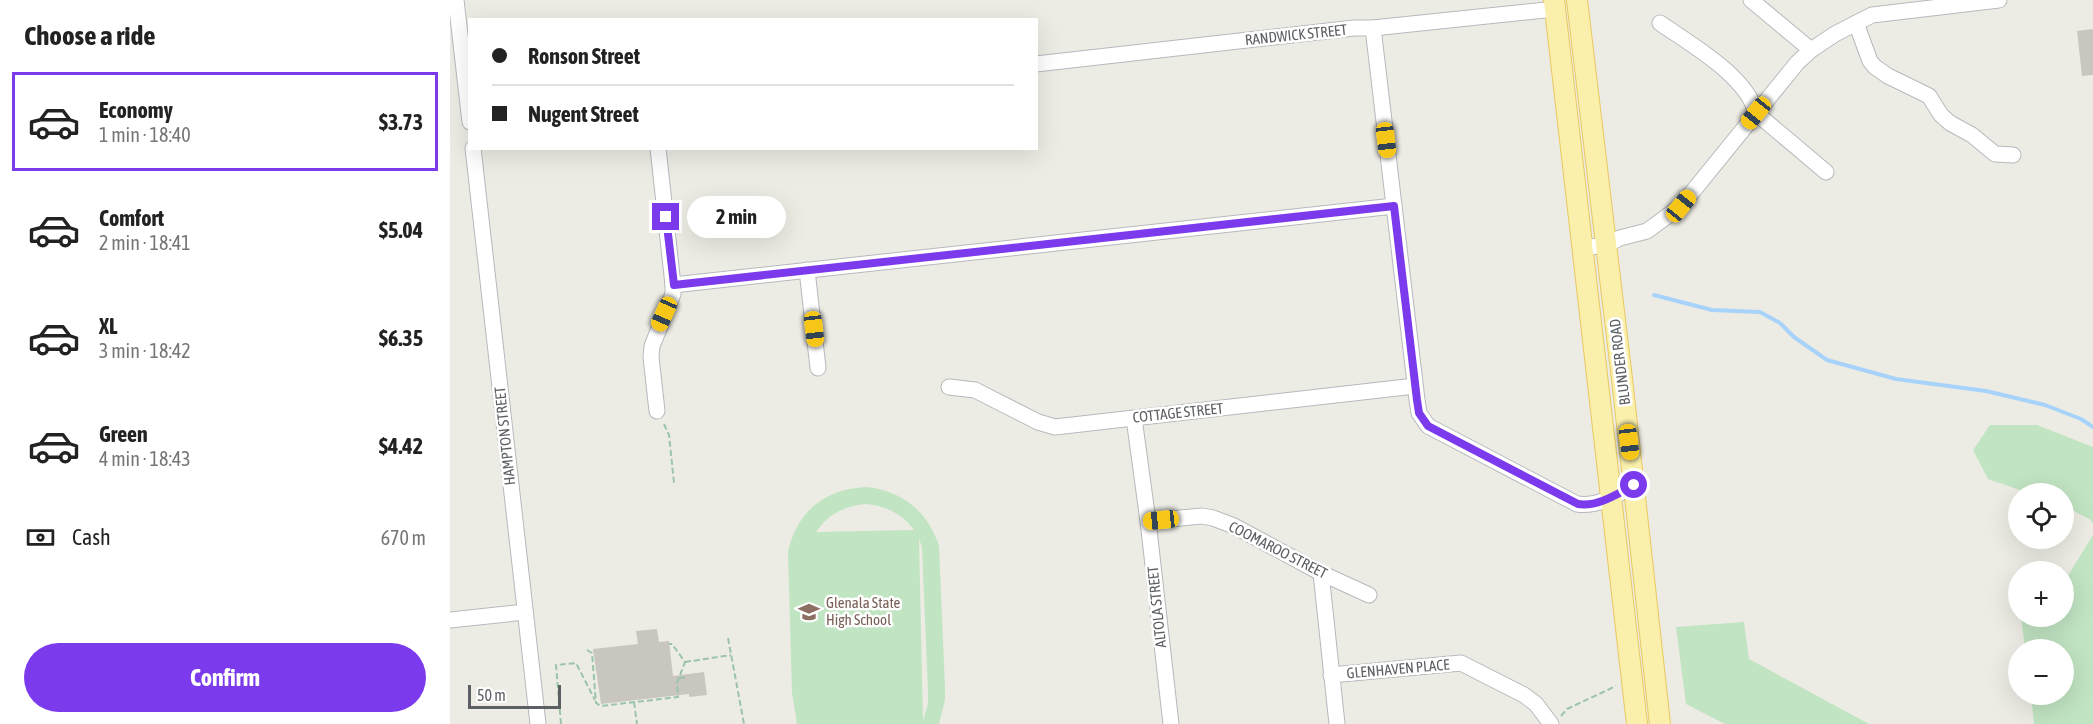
<!DOCTYPE html>
<meta charset="utf-8">
<style>
body{margin:0;font-family:"Asap Condensed",sans-serif;background:#f6f6f6;color:#222;height:100vh;display:flex;flex-direction:column;font-size:22px;white-space:nowrap}
*{box-sizing:border-box;margin:0}
p{font-size:20px;color:#767676}
.icon{flex:none;width:33px;height:33px;fill:none;stroke:currentColor;stroke-width:2;stroke-linecap:round;stroke-linejoin:round}
.map{position:relative;flex:1;overflow:hidden}
.panel{display:flex;flex-direction:column;background:#fff;width:450px}
.panel>*{flex:none}
.guide{position:absolute;left:18px;top:18px;width:570px;height:132px;border-radius:0px;box-shadow:0 6px 24px #0002;display:grid;align-content:center;height:132px;padding:0 24px;background:#fff}
.tools{position:absolute;left:1558px;top:483px;display:grid;gap:12px}
.tools a{display:grid;place-items:center;width:66px;height:66px;border-radius:50%;background:#fff;box-shadow:0 6px 24px #0002;font-size:30px}
.scale{position:absolute;left:18px;bottom:15px;width:93px;box-sizing:border-box;padding-left:6px;border:3px solid #5c5f63;border-top:0;font-size:16px;line-height:21px;white-space:nowrap;color:#5c5f63;-webkit-text-stroke:4px #fff;paint-order:stroke}
.end{position:absolute;width:27px;height:27px;margin:-14px;border:8px solid #7c3aed;background:#fff;box-shadow:0 0 0 3px #fff}
.from{border-radius:50%}
.bubble{position:absolute;height:42px;border-radius:21px;background:#fff;box-shadow:0 6px 24px #0002;font-size:20px;font-weight:700;line-height:42px;text-align:center}
.car{position:absolute;width:18px;height:36px;margin:-18px -9px;border-radius:8px;box-shadow:0 0 4px 2px #0007;background:linear-gradient(#f5c518 24%,#345 0 40%,#f5c518 0 76%,#345 0 86%,#f5c518 0)}
.guide b{display:flex;align-items:center;gap:21px;height:57px;font-size:22px}
.guide b+b{border-top:2px solid #e0e0e0}
.guide i{width:15px;height:15px;background:#222}
ul{padding:0;list-style:none}
li{display:flex;align-items:center;gap:18px;height:99px;margin:0 12px 9px;padding:0 12px;border:3px solid transparent;border-radius:0px}
li div{flex:1}
li b{display:block;font-size:22px}
li em{font-style:normal;font-weight:700}
li.selected{border-color:#7c3aed}
li>.icon{width:54px;height:54px;stroke-width:1.5}
h2{padding:0 24px;font-size:27px;line-height:72px}
.pay{display:flex;align-items:center;gap:15px;height:66px;padding:0 24px;font-size:22px}
.pay p{margin-inline-start:auto}
.cta{display:flex;gap:12px;margin-top:auto;padding:12px 24px}
.cta a{flex:1;height:69px;border-radius:36px;background:#7c3aed;color:#fff;font-size:24px;font-weight:700;line-height:69px;text-align:center}
main{display:flex;flex:1;min-height:0}
.map>svg:first-child{display:block}
.green{fill:#c1e4c2;fill-rule:evenodd}
.lines{fill:none;stroke-linecap:round;stroke-linejoin:round}
.stream{stroke:#a7d3fa;stroke-width:4}
.building{fill:#c9c6c0}
.minor-casing{stroke:#b6b9bd;stroke-width:17}
.major-casing{stroke:#e9c861;stroke-width:22}
.path{stroke:#9bc4a8;stroke-width:2;stroke-dasharray:6 3;stroke-linecap:butt}
.minor{stroke:#fff;stroke-width:15}
.major{stroke:#faf0ac;stroke-width:20}
.route{stroke:#7c3aed;stroke-width:8}
.labels{text-anchor:middle;stroke-width:5;stroke-linejoin:round;paint-order:stroke}
.street-label{font-size:15px;fill:#5c5f63;stroke:#fff}
.education-label{font-size:15px;fill:#785e54;stroke:#fff;text-anchor:start}
</style>
<main>
<section class="panel">
<h2>Choose a ride</h2>
<ul>
<li class="selected"><svg class="icon" aria-label="car" viewBox="0 0 24 24"><path d="M5 17H2v-5l4-1 3-4h7l3 4 3 1v5h-3M9 17h6M6 11h13"/><circle cx="7" cy="17" r="2"/><circle cx="17" cy="17" r="2"/></svg><div><b>Economy</b><p>1 min · 18:40</p></div><em>$3.73</em></li>
<li><svg class="icon" aria-label="car" viewBox="0 0 24 24"><path d="M5 17H2v-5l4-1 3-4h7l3 4 3 1v5h-3M9 17h6M6 11h13"/><circle cx="7" cy="17" r="2"/><circle cx="17" cy="17" r="2"/></svg><div><b>Comfort</b><p>2 min · 18:41</p></div><em>$5.04</em></li>
<li><svg class="icon" aria-label="car" viewBox="0 0 24 24"><path d="M5 17H2v-5l4-1 3-4h7l3 4 3 1v5h-3M9 17h6M6 11h13"/><circle cx="7" cy="17" r="2"/><circle cx="17" cy="17" r="2"/></svg><div><b>XL</b><p>3 min · 18:42</p></div><em>$6.35</em></li>
<li><svg class="icon" aria-label="car" viewBox="0 0 24 24"><path d="M5 17H2v-5l4-1 3-4h7l3 4 3 1v5h-3M9 17h6M6 11h13"/><circle cx="7" cy="17" r="2"/><circle cx="17" cy="17" r="2"/></svg><div><b>Green</b><p>4 min · 18:43</p></div><em>$4.42</em></li>
</ul>
<div class="pay"><svg class="icon" aria-label="cash" viewBox="0 0 24 24"><path d="M3 7h18v10H3z"/><circle cx="12" cy="12" r="2"/></svg>Cash<p>670 m</p></div>
<div class="cta"><a>Confirm</a></div>
</section>
<div class="map">
<svg width="1643" height="724" viewBox="0 0 1643 724">
<rect width="100%" height="100%" fill="#edece4"/>
<!-- green -->
<g class="green">
<path d="M1540 425H1587L1643 447V524L1641 520 1614 506V494L1579 493 1538 479 1523 450Z"/>
<path d="M417 487C453 491 478 512 489 546L495 688V700L489 724H347L342 693 338 551C348 511 374 489 417 487ZM416 504C436 506 453 514 464 530L366 532C378 514 395 506 416 504ZM469 539 472 547 478 692V704L473 721Z"/>
<path d="M1643 535V724H1584L1581 695 1614 694V650L1575 649 1571 617 1614 616V582Z"/>
<path d="M1294 622 1299 659 1419 724H1275L1236 704 1226 627Z"/>
</g>
<g class="lines">
<!-- stream -->
<path class="stream" d="M1204 295 1262 310 1310 312 1330 323 1344 337 1377 360 1446 379 1536 391 1595 405 1631 419 1643 427"/>
</g>
<!-- building -->
<g class="building">
<path d="M1643 29V75L1632 76 1627 31Z"/>
<path d="M207 629 209 642 219 641 223 676 254 672 257 695 239 697V694L151 704 143 649 188 644 186 631Z"/>
</g>
<g class="lines">
<defs>
<g id="minor">
<path d="M6 0 20 122"/>
<path d="M1301 0 1361 50"/>
<path d="M1210 23C1240 44 1297 76 1306 113L1376 172"/>
<path d="M1406 23 1420 61 1425 67 1438 76 1479 96 1491 115 1500 123 1522 135 1545 154 1563 155"/>
<path d="M923 28 967 400 969 413 978 426 1127 504C1148 507 1167 495 1184 485"/>
<path d="M586 64 904 28H923L1105 9"/>
<path d="M23 148 88 724"/>
<path d="M1132 248 1156 245 1170 238 1197 231 1231 206 1347 63 1361 50 1385 34 1422 15 1549 0"/>
<path d="M357 270 368 368"/>
<path d="M223 285 944 206"/>
<path d="M499 387 525 390 588 422 605 427 965 386"/>
<path d="M207 411 201 357 202 346 223 294V285L208 148"/>
<path d="M684 418 698 521 721 724"/>
<path d="M698 521 752 516 763 518 784 526 871 573 919 595"/>
<path d="M871 573 887 724"/>
<path d="M0 620 75 612"/>
<path d="M881 675 1011 663 1074 695 1086 704 1101 724"/>
</g>
<g id="major">
<path d="M1104 0 1187 724"/>
<path d="M1127 0 1172 379 1210 724"/>
</g>
</defs>
<!-- minor casing -->
<use href="#minor" class="minor-casing"/>
<!-- major casing -->
<use href="#major" class="major-casing"/>
<!-- path -->
<g class="path">
<path d="M214 424 219 435 224 483"/>
<path d="M278 638 294 724"/>
<path d="M137 650 142 653 146 703 151 706 228 697 227 683 235 662 222 644H219"/>
<path d="M235 662 281 655"/>
<path d="M229 678 237 677"/>
<path d="M184 702 187 724"/>
<path d="M1111 716 1117 709 1166 686"/>
<path d="M111 724 106 665 126 663 145 700"/>
</g>
<!-- minor -->
<use href="#minor" class="minor"/>
<!-- major -->
<use href="#major" class="major"/>
</g>
<g class="lines">
<!-- route -->
<path class="route" d="M216 217 224 285 944 206 967 400 969 413 978 426 1128 504C1148 507 1167 494 1184 485"/>
</g>
<!-- icons -->
<defs>
<symbol id="school-bare" viewBox="-9 -9 18 18"><path d="M0-5L7-2L0 1L-7-2ZM-4 1L0 2.5L4 1V4Q0 6-4 4Z" fill="#8d6e63" stroke="#fff" stroke-width="2.5" paint-order="stroke"/></symbol>
</defs>
<g fill-rule="evenodd">
<use href="#school-bare" x="344" y="597" width="30" height="30"/>
</g>
<g class="labels">
<!-- street labels -->
<g class="street-label">
<text transform="translate(846 35) rotate(-6)" y="5">RANDWICK STREET</text>
<text transform="translate(1170 362) rotate(-97)" y="5">BLUNDER ROAD</text>
<text transform="translate(728 413) rotate(-6)" y="5">COTTAGE STREET</text>
<text transform="translate(55 436) rotate(-96)" y="5">HAMPTON STREET</text>
<text transform="translate(828 550) rotate(27)" y="5">COOMAROO STREET</text>
<text transform="translate(707 607) rotate(-96)" y="5">ALTOLA STREET</text>
<text transform="translate(948 669) rotate(-5)" y="5">GLENHAVEN PLACE</text>
</g>
<!-- education labels -->
<g class="education-label">
<text x="376" y="608">Glenala State<tspan x="376" dy="17">High School</tspan></text>
</g>
</g>
</svg>
<div class="tools">
<a><svg class="icon" aria-label="locate" viewBox="0 0 24 24"><circle cx="12" cy="12" r="6"/><path d="M12 2v4M12 18v4M2 12h4M18 12h4"/></svg></a>
<a>+</a>
<a>−</a>
</div>
<div class="scale">50 m</div>
<i class="end from" style="left:1184px;top:485px"></i>
<i class="end" style="left:216px;top:217px"></i>
<div class="bubble" style="left:237px;top:196px;width:99px">2 min</div>
<i class="car" style="left:1306px;top:113px;rotate:219deg"></i>
<i class="car" style="left:936px;top:140px;rotate:173deg"></i>
<i class="car" style="left:1231px;top:206px;rotate:39deg"></i>
<i class="car" style="left:214px;top:314px;rotate:204deg"></i>
<i class="car" style="left:364px;top:329px;rotate:173deg"></i>
<i class="car" style="left:1179px;top:442px;rotate:173deg"></i>
<i class="car" style="left:711px;top:520px;rotate:264deg"></i>
<div class="guide">
<b><i class="from"></i>Ronson Street</b>
<b><i></i>Nugent Street</b>
</div>
</div>
</main>
